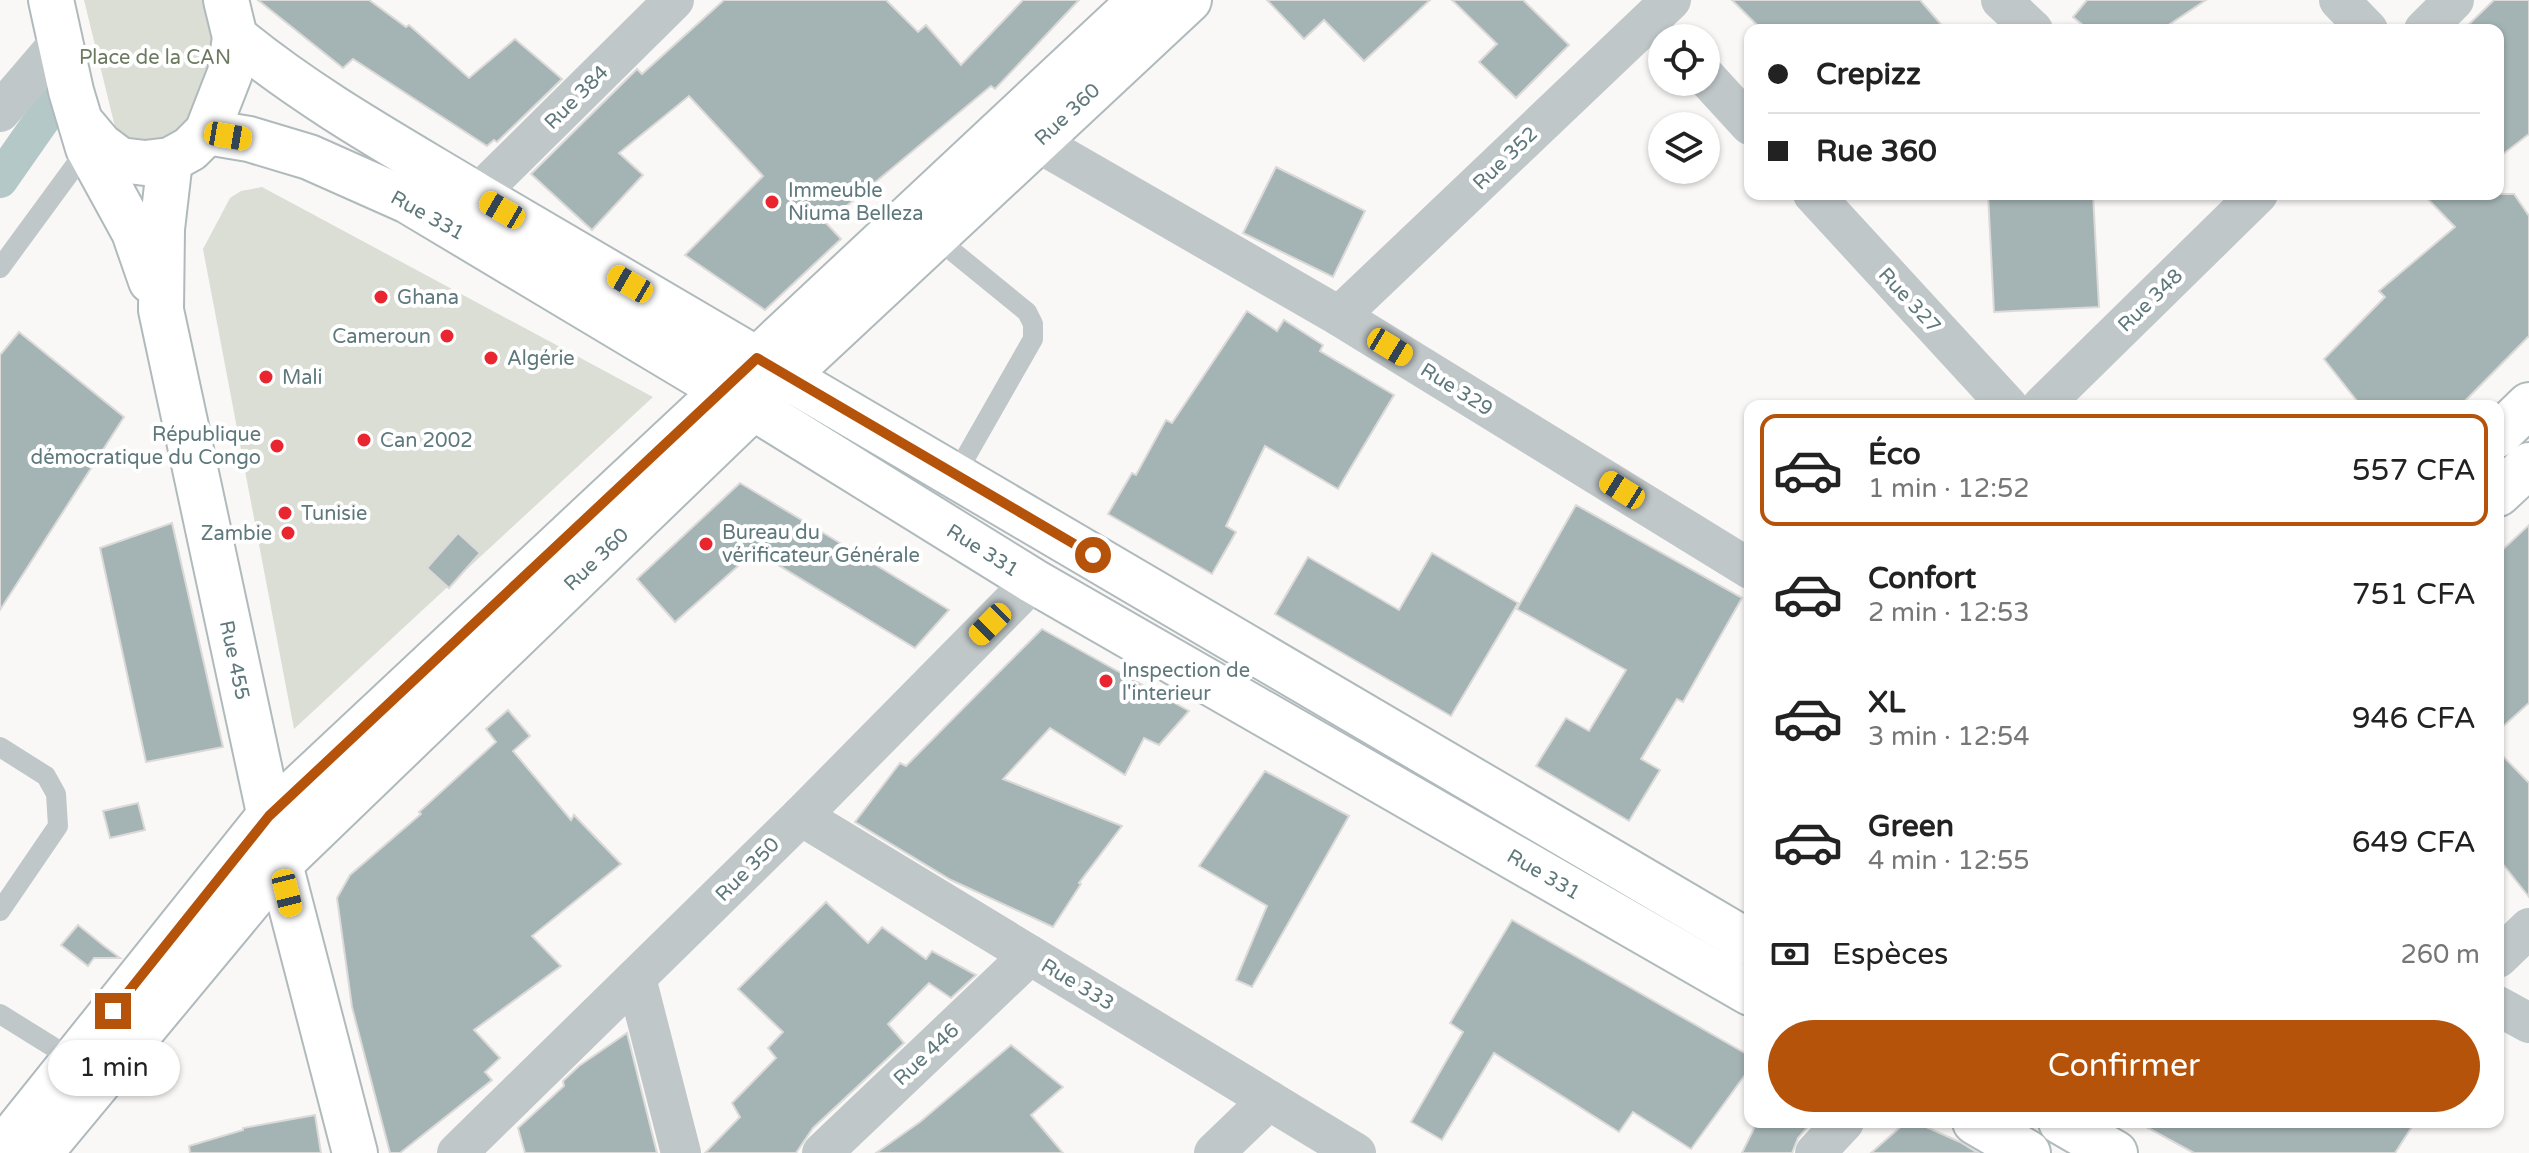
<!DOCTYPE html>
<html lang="fr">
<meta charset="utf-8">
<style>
body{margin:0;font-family:"Varela Round",sans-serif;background:#f6f6f6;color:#222;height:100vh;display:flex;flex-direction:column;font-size:30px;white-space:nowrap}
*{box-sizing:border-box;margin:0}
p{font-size:26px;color:#767676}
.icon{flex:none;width:44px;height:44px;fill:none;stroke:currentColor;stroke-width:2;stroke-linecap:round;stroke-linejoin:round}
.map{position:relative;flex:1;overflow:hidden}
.sheet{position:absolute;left:1744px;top:400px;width:760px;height:728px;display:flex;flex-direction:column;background:#fff;border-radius:16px;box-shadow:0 2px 6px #0004}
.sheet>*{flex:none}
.hud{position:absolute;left:1744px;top:24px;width:760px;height:176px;border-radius:16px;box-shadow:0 2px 6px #0004;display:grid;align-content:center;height:176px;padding:0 24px;background:#fff}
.buttons{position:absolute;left:1648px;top:24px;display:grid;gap:16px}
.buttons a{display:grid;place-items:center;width:72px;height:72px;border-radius:50%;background:#fff;box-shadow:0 2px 6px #0004;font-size:40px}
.end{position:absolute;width:36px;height:36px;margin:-18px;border:10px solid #b45309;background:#fff;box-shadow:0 0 0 4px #fff}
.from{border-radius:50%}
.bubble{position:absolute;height:56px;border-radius:28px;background:#fff;box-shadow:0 2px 6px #0004;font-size:26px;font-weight:600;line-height:56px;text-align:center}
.car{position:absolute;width:24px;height:48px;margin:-24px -12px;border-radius:10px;box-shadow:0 0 6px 2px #0007;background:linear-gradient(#f5c518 24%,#345 0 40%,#f5c518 0 76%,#345 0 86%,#f5c518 0)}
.hud b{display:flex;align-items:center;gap:28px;height:76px;font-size:30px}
.hud b+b{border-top:2px solid #e0e0e0}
.hud i{width:20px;height:20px;background:#222}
ul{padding:14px 0 0;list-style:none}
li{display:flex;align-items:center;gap:24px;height:112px;margin:0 16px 12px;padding:0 8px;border:4px solid transparent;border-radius:16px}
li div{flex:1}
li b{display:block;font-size:30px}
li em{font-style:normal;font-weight:600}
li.selected{border-color:#b45309}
li>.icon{width:72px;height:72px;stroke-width:1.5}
.pay{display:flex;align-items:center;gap:20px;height:88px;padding:0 24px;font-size:30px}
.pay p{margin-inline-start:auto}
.action{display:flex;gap:16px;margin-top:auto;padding:16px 24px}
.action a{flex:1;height:92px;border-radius:48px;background:#b45309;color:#fff;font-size:32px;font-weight:600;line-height:92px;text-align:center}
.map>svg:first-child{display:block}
.green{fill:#dbded5}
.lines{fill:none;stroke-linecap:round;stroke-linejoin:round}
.canal{stroke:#b5c8c8;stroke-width:36}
.building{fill:#a4b3b4;stroke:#dbdad9;stroke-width:2}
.secondary-casing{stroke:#b0babc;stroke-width:48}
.lane{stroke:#c0c7c9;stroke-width:20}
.street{stroke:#c0c7c9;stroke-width:40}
.secondary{stroke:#fff;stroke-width:44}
.route{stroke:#b45309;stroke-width:10}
.poi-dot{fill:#e9262f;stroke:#fff;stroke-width:3}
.labels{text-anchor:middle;stroke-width:8;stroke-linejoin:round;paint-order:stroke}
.park-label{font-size:20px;fill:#6d7a62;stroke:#fff}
.street-label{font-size:20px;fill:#5e787c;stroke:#fff}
.poi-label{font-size:20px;fill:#5e787c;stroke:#fff;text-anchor:start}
</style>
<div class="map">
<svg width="2529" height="1153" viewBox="0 0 2529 1153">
<rect width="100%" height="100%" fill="#f9f8f6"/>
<!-- green -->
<g class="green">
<path d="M84 0H206C222 55 209 99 169 140L132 144 115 127Z"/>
<path d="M262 187 653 397 294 729 203 249 230 198 241 191Z"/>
</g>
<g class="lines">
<!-- canal -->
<path class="canal" d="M0 180 51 107"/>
</g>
<!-- building -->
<g class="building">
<path d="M258 0H369L406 27 409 25 469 78 515 39 562 79 497 142 494 140 487 146 353 59 343 68Z"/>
<path d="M724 0H886L918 32 926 25 961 65 1023 0H1079L995 89 991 86 826 223 841 239 765 310 685 255 763 176 689 96 619 153 643 175 592 230 531 174 637 69 642 74Z"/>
<path d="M1267 0H1430L1364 61 1324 20 1304 39Z"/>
<path d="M1452 0H1523L1569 45 1516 98 1479 62 1497 44Z"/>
<path d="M1732 0H1920L1946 30H1762Z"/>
<path d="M2087 0H2206L2161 30H2089L2073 17Z"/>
<path d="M2494 0H2529V134L2498 158V30H2463Z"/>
<path d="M1276 167 1365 211 1333 277 1243 233Z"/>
<path d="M1988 194H2093L2099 307 1994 312Z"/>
<path d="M2423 194H2514L2529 216V336L2460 406H2361L2324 359 2385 297 2379 291 2455 227Z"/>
<path d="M1247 311 1277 331 1284 320 1323 345 1320 351 1394 395 1338 489 1265 446 1226 526 1236 532 1212 574 1108 514 1132 473 1136 475 1166 420 1172 423Z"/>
<path d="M19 332 124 417 0 610V355Z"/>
<path d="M740 483 845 546 949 610 915 648 755 551 675 622 637 579Z"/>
<path d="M1576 505 1742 598 1683 702 1677 699 1641 759 1660 770 1629 821 1536 766 1566 718 1589 731 1626 670 1517 609Z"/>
<path d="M172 523 223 747 146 762 100 548Z"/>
<path d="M2529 525V703L2498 731V554Z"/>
<path d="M458 533 480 553 449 588 427 568Z"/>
<path d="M1432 553 1518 603 1451 716 1275 614 1308 557 1399 610Z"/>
<path d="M1042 629 1189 711 1159 745 1144 738 1125 775 1050 728 1003 779 1122 826 1079 883 1081 884 1053 927 951 880 855 822 900 763 906 766Z"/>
<path d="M508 710 530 736 513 751 571 820 574 815 621 864 532 936 561 966 474 1030 500 1058 485 1072 492 1080 400 1153H390L352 1007 337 898 350 875 421 814 419 812 496 742 486 729Z"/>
<path d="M2498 751 2529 783V897L2498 858Z"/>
<path d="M1265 771 1349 816 1252 987 1236 980 1267 906 1199 866Z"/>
<path d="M138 803 145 830 110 838 103 811Z"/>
<path d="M826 902 868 943 882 927 926 959 932 951 976 975 951 998 929 983 888 1024 904 1043 813 1128 796 1153H705L740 1117 732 1103 776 1058 768 1048 783 1032 738 989Z"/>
<path d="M1512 920 1750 1056V1068L1691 1149 1633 1112 1619 1132 1494 1053 1442 1140 1411 1122 1463 1032 1450 1023Z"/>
<path d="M78 925 104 946 120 958H94L88 966 61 945Z"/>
<path d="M627 1033 657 1153H525L518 1128 564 1086 563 1081 579 1066Z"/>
<path d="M1011 1045 1063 1087 1031 1115 1063 1153H876L920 1122Z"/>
<path d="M315 1115 321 1153H190L189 1146 243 1130V1128Z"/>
<path d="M1757 1122H1812L1798 1138 1792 1153H1742Z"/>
<path d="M1906 1122H1915L1960 1142 1978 1153H1871Z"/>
<path d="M2137 1122H2415L2395 1153H2194Z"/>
</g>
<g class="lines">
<defs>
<g id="secondary">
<path d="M51 0 71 91 88 148 134 232 151 281"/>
<path d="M235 37C309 98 394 145 477 195L1750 943"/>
<path d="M84 126 100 145 120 160 145 163 170 160 190 149 207 132 230 73 235 37 226 0"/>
<path d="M207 132 249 139 309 157 408 201 754 408 1033 581 1750 993"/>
<path d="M170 160 162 229 161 310 280 864 355 1153"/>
<path d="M2498 435 2529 405"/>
<path d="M2498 494 2529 465"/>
<path d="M1975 1122 2028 1153"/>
<path d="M2061 1122 2115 1153"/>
<path d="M0 1152 269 816 1141 0"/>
<path d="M40 1153 280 864 787 375 1189 0"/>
</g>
</defs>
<!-- secondary casing -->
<use href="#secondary" class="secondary-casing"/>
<!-- lane -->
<g class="lane">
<path d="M935 237 1027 312 1033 324V339L956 474"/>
<path d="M0 268 88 148"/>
<path d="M0 747 46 776 56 794 58 826 0 911"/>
<path d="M0 1014 74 1060"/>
</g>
<!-- street -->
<g class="street">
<path d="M2001 0 2033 30"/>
<path d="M2339 0 2368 30"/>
<path d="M2424 30 2454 0"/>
<path d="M1706 77 1750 125"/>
<path d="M0 112 60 42"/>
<path d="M1037 142 1339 316 1750 569"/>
<path d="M1813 194 2008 406"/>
<path d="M477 195 674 0"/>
<path d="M1339 316 1671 0"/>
<path d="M2042 406 2258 194"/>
<path d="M801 816 1356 1153"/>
<path d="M2498 958 2529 928"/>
<path d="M636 978 681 1153"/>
<path d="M2498 1006 2529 1023"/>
<path d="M457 1153 801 816 1033 581"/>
<path d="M822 1153 1030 955"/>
<path d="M1214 1153 1269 1100"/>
<path d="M1815 1153 1844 1122"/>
</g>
<!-- secondary -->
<use href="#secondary" class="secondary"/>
</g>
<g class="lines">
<!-- route -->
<path class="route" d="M113 1011 269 816 757 358 1093 555"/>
</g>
<!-- markers -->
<g class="poi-dot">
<circle cx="772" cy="202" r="8"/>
<circle cx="381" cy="297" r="8"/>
<circle cx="447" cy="336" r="8"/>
<circle cx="491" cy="358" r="8"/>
<circle cx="266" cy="377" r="8"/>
<circle cx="364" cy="440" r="8"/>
<circle cx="277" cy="446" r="8"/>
<circle cx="285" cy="513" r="8"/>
<circle cx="288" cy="533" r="8"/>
<circle cx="706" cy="544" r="8"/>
<circle cx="1106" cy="681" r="8"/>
</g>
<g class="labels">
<!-- park labels -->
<g class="park-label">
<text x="155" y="64">Place de la CAN</text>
</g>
<!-- street labels -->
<g class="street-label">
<text transform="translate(576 97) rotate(-45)" y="7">Rue 384</text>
<text transform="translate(1067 114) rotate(-43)" y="7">Rue 360</text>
<text transform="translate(1505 158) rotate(-44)" y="7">Rue 352</text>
<text transform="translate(428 215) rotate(29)" y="7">Rue 331</text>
<text transform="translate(1910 300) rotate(47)" y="7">Rue 327</text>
<text transform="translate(2150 300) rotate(-44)" y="7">Rue 348</text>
<text transform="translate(1457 389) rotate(32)" y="7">Rue 329</text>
<text transform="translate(983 550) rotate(32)" y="7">Rue 331</text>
<text transform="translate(596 559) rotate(-44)" y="7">Rue 360</text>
<text transform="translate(235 660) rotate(78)" y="7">Rue 455</text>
<text transform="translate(747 869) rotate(-45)" y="7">Rue 350</text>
<text transform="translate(1544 874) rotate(30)" y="7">Rue 331</text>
<text transform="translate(1078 984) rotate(31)" y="7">Rue 333</text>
<text transform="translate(926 1054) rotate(-43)" y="7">Rue 446</text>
</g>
<!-- poi labels -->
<g class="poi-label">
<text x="788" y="197">Immeuble<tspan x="788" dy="23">Niuma Belleza</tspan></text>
<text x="397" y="304">Ghana</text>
<text x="431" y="343" text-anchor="end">Cameroun</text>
<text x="507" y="365">Algérie</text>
<text x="282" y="384">Mali</text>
<text x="261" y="441" text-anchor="end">République<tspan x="261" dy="23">démocratique du Congo</tspan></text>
<text x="380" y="447">Can 2002</text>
<text x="301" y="520">Tunisie</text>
<text x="722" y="539">Bureau du<tspan x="722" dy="23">vérificateur Générale</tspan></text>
<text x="272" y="540" text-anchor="end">Zambie</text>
<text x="1122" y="677">Inspection de<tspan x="1122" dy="23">l'interieur</tspan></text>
</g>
</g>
</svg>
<div class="buttons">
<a><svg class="icon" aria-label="locate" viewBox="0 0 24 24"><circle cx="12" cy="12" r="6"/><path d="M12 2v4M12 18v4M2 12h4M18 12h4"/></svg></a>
<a><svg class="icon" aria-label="layers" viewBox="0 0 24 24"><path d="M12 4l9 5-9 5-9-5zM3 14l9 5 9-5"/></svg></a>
</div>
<i class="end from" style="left:1093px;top:555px"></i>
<i class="end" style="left:113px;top:1011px"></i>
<div class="bubble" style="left:48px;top:1040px;width:132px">1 min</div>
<i class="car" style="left:228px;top:136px;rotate:100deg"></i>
<i class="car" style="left:502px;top:210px;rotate:300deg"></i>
<i class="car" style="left:630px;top:284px;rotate:300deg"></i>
<i class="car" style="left:1390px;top:347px;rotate:121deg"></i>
<i class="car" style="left:1622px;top:490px;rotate:302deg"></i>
<i class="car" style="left:990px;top:624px;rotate:225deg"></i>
<i class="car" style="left:287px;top:893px;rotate:166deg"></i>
<div class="hud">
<b><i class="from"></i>Crepizz</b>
<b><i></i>Rue 360</b>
</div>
<section class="sheet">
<ul>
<li class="selected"><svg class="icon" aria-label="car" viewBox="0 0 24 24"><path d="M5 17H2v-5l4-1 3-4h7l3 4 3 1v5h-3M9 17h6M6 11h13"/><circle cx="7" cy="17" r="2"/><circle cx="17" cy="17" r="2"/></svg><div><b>Éco</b><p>1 min · 12:52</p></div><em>557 CFA</em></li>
<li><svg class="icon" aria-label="car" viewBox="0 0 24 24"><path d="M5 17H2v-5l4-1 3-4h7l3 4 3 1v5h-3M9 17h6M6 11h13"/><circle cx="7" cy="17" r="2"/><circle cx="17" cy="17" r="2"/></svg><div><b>Confort</b><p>2 min · 12:53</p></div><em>751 CFA</em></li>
<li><svg class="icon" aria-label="car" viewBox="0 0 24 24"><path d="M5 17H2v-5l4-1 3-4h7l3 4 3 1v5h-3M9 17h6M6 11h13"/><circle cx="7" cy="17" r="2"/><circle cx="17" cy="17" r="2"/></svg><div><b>XL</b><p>3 min · 12:54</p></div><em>946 CFA</em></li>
<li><svg class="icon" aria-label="car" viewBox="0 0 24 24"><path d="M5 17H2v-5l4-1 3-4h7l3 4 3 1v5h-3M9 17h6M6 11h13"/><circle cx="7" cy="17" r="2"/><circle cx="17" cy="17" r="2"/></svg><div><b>Green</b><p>4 min · 12:55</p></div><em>649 CFA</em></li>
</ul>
<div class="pay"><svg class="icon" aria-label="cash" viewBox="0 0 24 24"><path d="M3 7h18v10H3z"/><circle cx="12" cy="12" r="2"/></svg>Espèces<p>260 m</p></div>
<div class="action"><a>Confirmer</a></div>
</section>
</div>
